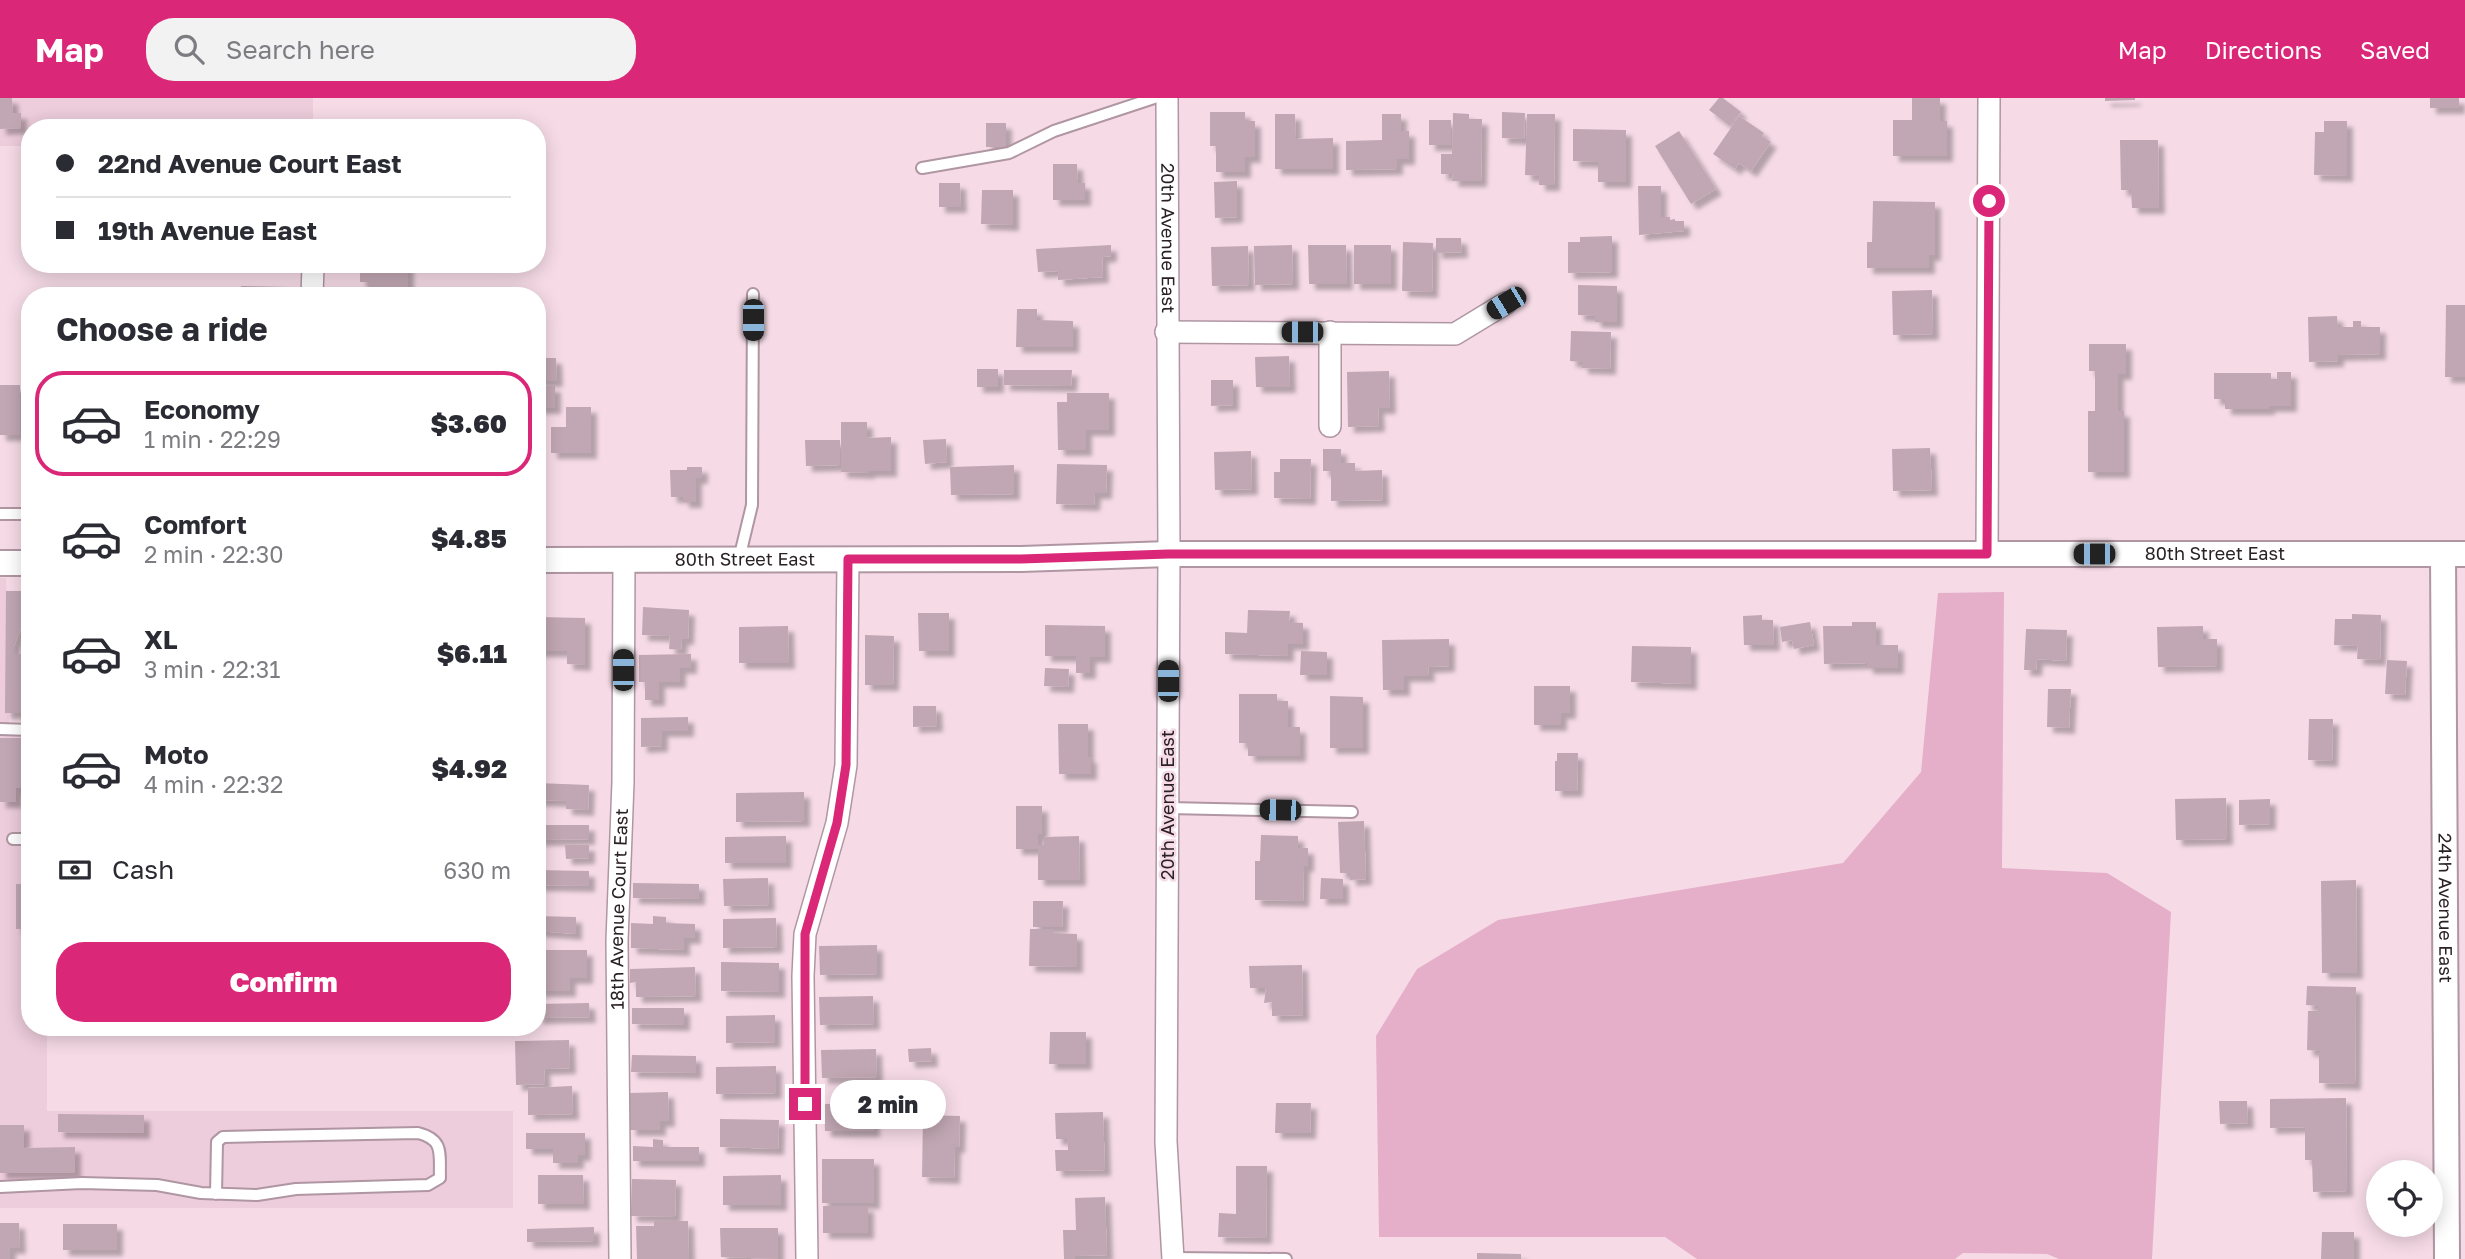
<!DOCTYPE html>
<meta charset="utf-8">
<style>
body{margin:0;font-family:"Golos Text",sans-serif;background:#f2f2f3;color:#2b2b33;height:100vh;display:flex;flex-direction:column;font-size:26px;white-space:nowrap}
*{box-sizing:border-box;margin:0}
p{font-size:23px;color:#7c7c81}
.icon{flex:none;width:38px;height:38px;fill:none;stroke:currentColor;stroke-width:2;stroke-linecap:round;stroke-linejoin:round}
.map{position:relative;flex:1;overflow:hidden}
.panel{position:absolute;left:21px;top:189px;width:525px;height:749px;display:flex;flex-direction:column;background:#fff;border-radius:28px;box-shadow:0 4px 18px #0003}
.panel>*{flex:none}
.banner{position:absolute;left:21px;top:21px;width:525px;height:154px;border-radius:28px;box-shadow:0 4px 18px #0003;display:grid;align-content:center;height:154px;padding:0 35px;background:#fff}
.controls{position:absolute;left:2366px;top:1062px;display:grid;gap:14px}
.controls a{display:grid;place-items:center;width:77px;height:77px;border-radius:50%;background:#fff;box-shadow:0 4px 18px #0003;font-size:35px}
.end{position:absolute;width:32px;height:32px;margin:-16px;border:9px solid #db2777;background:#fff;box-shadow:0 0 0 4px #fff}
.from{border-radius:50%}
.bubble{position:absolute;height:49px;border-radius:24px;background:#fff;box-shadow:0 4px 18px #0003;font-size:23px;font-weight:800;line-height:49px;text-align:center}
.car{position:absolute;width:21px;height:42px;margin:-21px -10px;border-radius:9px;box-shadow:0 0 5px 2px #0007;background:linear-gradient(#222 24%,#8ab4d8 0 40%,#222 0 76%,#8ab4d8 0 86%,#222 0)}
.banner b{display:flex;align-items:center;gap:24px;height:66px;font-size:26px}
.banner b+b{border-top:2px solid #e1e1e2}
.banner i{width:18px;height:18px;background:#2b2b33}
ul{padding:0;list-style:none}
li{display:flex;align-items:center;gap:21px;height:105px;margin:0 14px 10px;padding:0 21px;border:4px solid transparent;border-radius:28px}
li div{flex:1}
li b{display:block;font-size:26px}
li em{font-style:normal;font-weight:800}
li.active{border-color:#db2777}
li>.icon{width:63px;height:63px;stroke-width:1.5}
h2{padding:0 35px;font-size:32px;line-height:84px}
.pay{display:flex;align-items:center;gap:18px;height:77px;padding:0 35px;font-size:26px}
.pay p{margin-inline-start:auto}
.action{display:flex;gap:14px;margin-top:auto;padding:14px 35px}
.action a{flex:1;height:80px;border-radius:28px;background:#db2777;color:#fff;font-size:28px;font-weight:800;line-height:80px;text-align:center}
header{display:flex;align-items:center;gap:42px;box-sizing:border-box;height:98px;padding:0 35px;background:#db2777;color:#fff}
header strong{font-size:33px}
nav{display:flex;gap:38px;margin-inline-start:auto;font-size:24px}
.search{width:490px;height:63px;background:#f2f2f3;display:flex;align-items:center;gap:18px;box-sizing:border-box;padding:0 24px;border-radius:28px;color:#7c7c81;font-size:26px}
.map>svg:first-child{display:block}
.built{fill:#edccdb}
.green{fill:#e5afc9}
.building{fill:#c1a7b3;filter:url(#shadow)}
.lines{fill:none;stroke-linecap:round;stroke-linejoin:round}
.service-casing{stroke:#af96a2;stroke-width:14}
.minor-casing{stroke:#af96a2;stroke-width:24}
.tertiary-casing{stroke:#af96a2;stroke-width:28}
.service{stroke:#fff;stroke-width:10}
.minor{stroke:#fff;stroke-width:21}
.tertiary{stroke:#fff;stroke-width:24}
.route{stroke:#db2777;stroke-width:9}
.labels{text-anchor:middle;stroke-width:5;stroke-linejoin:round;paint-order:stroke}
.street-label{font-size:18px;fill:#2a2125;stroke:#f6dbe7}
</style>
<header>
<strong>Map</strong>
<div class="search"><svg class="icon" aria-label="search" viewBox="0 0 24 24"><circle cx="10" cy="10" r="6"/><path d="M15 15l6 6"/></svg>Search here</div>
<nav><a>Map</a><a>Directions</a><a>Saved</a></nav>
</header>
<div class="map">
<svg width="2465" height="1161" viewBox="0 0 2465 1161">
<defs>
<filter id="shadow"><feDropShadow dx="6" dy="6" stdDeviation="2" flood-color="#0004"/></filter>
</defs>
<rect width="100%" height="100%" fill="#f6dbe7"/>
<!-- built -->
<g class="built">
<path d="M0 0H313V30H30V48H0Z"/>
<path d="M0 480H6L9 627H30V929H47V1013H513V1110H0Z"/>
</g>
<!-- green -->
<path class="green" d="M2004 494 2002 770 2107 775 2171 814 2152 1161H2059L2047 1156 1963 1155 1955 1161H1697L1665 1139H1379L1376 938 1417 871 1498 822 1843 765 1921 674 1938 495Z"/>
<!-- building -->
<g class="building">
<path d="M0 0H12L13 15H21V30L0 31Z"/>
<path d="M1719 0H1723L1741 14 1730 28 1709 12Z"/>
<path d="M1912 0H1940V23H1947V58H1893V22H1912Z"/>
<path d="M2105 0H2135V2L2105 3Z"/>
<rect x="2430" y="0" width="29" height="10"/>
<path d="M1210 14H1245V23H1255V59H1245V74H1216V48H1210Z"/>
<path d="M1502 14 1525 15 1524 41 1502 40Z"/>
<path d="M1453 15 1469 16V21H1482L1481 83H1452L1453 76H1441V56H1452Z"/>
<path d="M1275 16H1295L1296 41 1333 40V71H1275Z"/>
<path d="M1382 16H1401V33H1409V61H1397V71L1346 72V43L1382 42Z"/>
<path d="M1527 16H1555L1554 87H1539V78L1525 77Z"/>
<path d="M1739 18 1764 35 1762 38 1771 44 1751 73 1739 65 1735 71 1713 56Z"/>
<rect x="1429" y="22" width="22" height="25"/>
<path d="M2324 23H2347V78L2314 77 2315 34H2324Z"/>
<rect x="986" y="25" width="20" height="24"/>
<path d="M1573 31 1626 32V84H1598V64L1573 63Z"/>
<path d="M1679 33 1716 91 1691 106 1655 48Z"/>
<path d="M2120 42H2158L2159 110H2132L2131 92H2121Z"/>
<path d="M1053 66H1077L1078 85H1085V102H1053Z"/>
<path d="M1237 83V119L1215 120 1214 84Z"/>
<path d="M939 85H960L961 109H939Z"/>
<path d="M1638 88H1661V119H1670V122L1675 121V123H1684V133L1639 137Z"/>
<path d="M982 92H1013V127L981 126Z"/>
<path d="M1873 103 1935 104V157H1929V170H1867V144H1872Z"/>
<path d="M1612 138V174L1568 175V144H1580V139Z"/>
<path d="M1436 140H1461L1462 154 1436 155Z"/>
<path d="M1403 144 1433 145 1432 194 1402 193Z"/>
<path d="M1111 147V158L1102 159 1103 179 1058 182V173L1038 174 1036 151Z"/>
<path d="M1292 147 1293 186 1255 187 1254 148Z"/>
<path d="M1308 147H1346L1347 186H1309Z"/>
<rect x="1354" y="147" width="37" height="39"/>
<path d="M1248 148 1249 187 1212 188 1211 149Z"/>
<path d="M360 166H408V198H369V184H360Z"/>
<path d="M1578 187 1617 188V224H1595V218L1578 217Z"/>
<path d="M241 188 293 189V198H241Z"/>
<path d="M1932 192 1933 236 1893 237 1892 193Z"/>
<path d="M2446 207H2465V279H2445Z"/>
<path d="M1017 211H1037V222L1073 223V249H1016Z"/>
<path d="M2337 218 2338 229H2353V223H2361V229H2380V256L2338 257V263L2309 264 2308 219Z"/>
<path d="M1571 233 1611 234 1610 271 1582 270V264L1570 263Z"/>
<path d="M2089 246H2126V276H2118V313H2124V374H2088V313H2095V273H2089Z"/>
<path d="M1289 258 1290 289H1256L1255 259Z"/>
<path d="M537 260H556L557 283H537Z"/>
<rect x="977" y="271" width="21" height="18"/>
<path d="M1004 272H1072L1071 288 1004 287Z"/>
<path d="M1389 273 1390 310H1378L1379 328 1348 329 1347 274Z"/>
<path d="M2277 274H2291V308H2269V311H2225V301H2214V275H2271V281H2277Z"/>
<path d="M1211 282H1233V307L1211 308Z"/>
<rect x="0" y="287" width="20" height="50"/>
<rect x="537" y="288" width="18" height="22"/>
<path d="M1067 295H1109V332H1086V352H1058L1057 304H1067Z"/>
<rect x="27" y="296" width="3" height="29"/>
<path d="M566 309H591V355H551V329H566Z"/>
<path d="M841 324H867V340L891 339V373H869V375L841 374Z"/>
<path d="M946 341 947 364 925 366 923 342Z"/>
<path d="M805 342H840V367L806 368Z"/>
<path d="M1930 350 1932 392 1893 393 1892 351Z"/>
<path d="M1323 351H1341V365H1355V373L1382 372 1383 402 1331 403V373H1323Z"/>
<path d="M1251 353 1252 391 1215 392 1214 354Z"/>
<path d="M1280 361H1311L1310 401 1274 400V374H1280Z"/>
<path d="M1057 366 1107 367 1106 395H1095L1094 407 1056 406Z"/>
<path d="M1014 367V396L951 397 950 369Z"/>
<path d="M687 369H702V380H696V404H683V399H671L670 372H687Z"/>
<path d="M6 493H30V514H23V525L14 548V556H30V615H5Z"/>
<path d="M643 509 689 512 688 541H682L681 552 669 551 670 538 642 537Z"/>
<path d="M1248 512 1290 513 1289 524 1303 525V546H1288V558L1225 556V534L1247 535Z"/>
<path d="M918 515H949V553H919Z"/>
<path d="M2352 516 2381 517 2380 562 2357 561 2358 548 2334 547 2335 521H2352Z"/>
<path d="M1762 517V522H1773L1774 547H1744L1743 518Z"/>
<path d="M537 519 585 520V567L567 566V553H537Z"/>
<path d="M1810 524 1814 547 1794 551 1792 542 1782 544 1780 529Z"/>
<path d="M1852 524H1876V547H1898V570H1867V565L1824 566 1823 528H1852Z"/>
<path d="M1045 527 1105 528V559H1090V575H1076V558H1045Z"/>
<path d="M788 528 789 565H739V529Z"/>
<path d="M2203 528V541H2217V568L2158 569 2157 529Z"/>
<path d="M2026 531 2067 532 2066 563 2037 561 2036 572H2024Z"/>
<path d="M865 537 894 538 893 587H865Z"/>
<path d="M1449 541V568L1428 569 1429 578H1404V592H1383L1382 542Z"/>
<path d="M1632 548 1691 549V586L1631 584Z"/>
<path d="M1301 553 1327 554V577H1300Z"/>
<path d="M691 556V570H680V584H659V602H645V584H639V557Z"/>
<path d="M2387 562 2407 563 2405 597 2385 596Z"/>
<path d="M1045 570 1069 571 1068 589 1044 588Z"/>
<path d="M1534 588H1570V615H1561V627H1534Z"/>
<path d="M2048 591H2071L2069 630 2047 629Z"/>
<path d="M1239 596H1277V603H1288V629H1300V658H1248V645H1239Z"/>
<path d="M1330 598 1363 599V650H1330Z"/>
<path d="M913 608H936L937 628 913 629Z"/>
<path d="M688 619V633H662V648L641 649V620Z"/>
<path d="M2309 621H2333L2332 663 2308 662Z"/>
<path d="M1058 626H1088V659H1091V676H1059Z"/>
<path d="M0 640H30V690H16V704H0Z"/>
<path d="M1557 655H1578L1577 693H1555V663H1557Z"/>
<path d="M537 685 589 687 588 712 566 711V703L537 702Z"/>
<path d="M804 694V723L736 724V695Z"/>
<path d="M2226 700 2227 741 2176 742 2175 701Z"/>
<path d="M2270 701V726L2239 727V702Z"/>
<path d="M1016 708H1042V736H1038V747H1044V739L1079 738 1080 782H1038V751H1016Z"/>
<path d="M1364 723 1366 781 1350 782V775H1340L1338 724Z"/>
<path d="M537 727H589V741L537 742Z"/>
<path d="M1261 737 1298 738V750H1308V768H1304L1303 803 1255 802V763H1260Z"/>
<path d="M786 738V765H725V739Z"/>
<path d="M565 747H589V760L566 761Z"/>
<path d="M537 772 589 773V788L537 787Z"/>
<path d="M768 780 769 807 724 808 723 781Z"/>
<path d="M1321 780 1343 781V801H1320Z"/>
<path d="M2356 782 2357 875H2322L2321 783Z"/>
<path d="M633 785 699 786V801L633 800Z"/>
<rect x="16" y="786" width="14" height="45"/>
<path d="M1033 803H1063L1062 829H1033Z"/>
<path d="M537 818 576 819V836L537 833Z"/>
<path d="M653 818 666 819V825L695 826V840H684V852L631 850V825L653 826Z"/>
<path d="M776 820 777 849 723 850V821Z"/>
<path d="M1030 831H1053V835L1077 836V869L1029 868Z"/>
<path d="M877 847V876L820 877 819 848Z"/>
<path d="M537 852H587V880H570V893H537Z"/>
<path d="M721 864 779 865V894L721 893Z"/>
<path d="M1302 867 1303 917 1272 918V904L1264 905 1266 890H1250L1249 868Z"/>
<path d="M695 869 696 898 636 899V884L630 885V871Z"/>
<rect x="21" y="888" width="9" height="27"/>
<path d="M2307 888 2356 889 2355 986 2319 985V953L2307 952 2308 913H2318V908L2306 907Z"/>
<path d="M873 898 874 926 820 927 819 899Z"/>
<path d="M589 905 590 919 537 920V906Z"/>
<path d="M632 910H684V927L632 926Z"/>
<path d="M775 917V944L726 945V918Z"/>
<path d="M1050 934H1086V966H1049Z"/>
<path d="M569 942 570 970 544 971 545 986 516 987 515 943Z"/>
<path d="M931 950 932 963 909 964 908 951Z"/>
<path d="M876 951 877 979 822 980 821 952Z"/>
<path d="M632 957 696 958V975L631 974Z"/>
<path d="M776 968V995L716 996V969Z"/>
<path d="M572 988 573 1016 528 1017V990Z"/>
<path d="M668 994 669 1023H660V1032H630L629 995Z"/>
<path d="M2346 1000 2347 1093 2313 1094 2312 1062H2305V1029L2270 1030V1001Z"/>
<path d="M2219 1003H2247L2248 1025 2220 1026Z"/>
<path d="M873 1005 874 1033H825L824 1006Z"/>
<path d="M1276 1005H1311L1310 1035H1275Z"/>
<path d="M1103 1014 1105 1072 1056 1073 1055 1052H1068L1067 1041H1056L1055 1015Z"/>
<path d="M58 1016 144 1017V1035L58 1034Z"/>
<path d="M923 1017 960 1018 959 1049H955L954 1080 922 1079Z"/>
<path d="M720 1021 779 1022 778 1051 720 1049Z"/>
<path d="M0 1027H24V1050L75 1049V1075H0Z"/>
<path d="M526 1035H585V1057H578V1065H553V1051H526Z"/>
<path d="M653 1041 663 1042V1049H699V1063H633V1048L653 1049Z"/>
<rect x="822" y="1061" width="52" height="44"/>
<path d="M1236 1068H1267L1266 1140 1218 1139 1219 1115 1236 1116Z"/>
<path d="M538 1077H583L584 1106H538Z"/>
<path d="M781 1077V1107H723V1078Z"/>
<path d="M632 1081 676 1082 675 1119 631 1118Z"/>
<path d="M1105 1099 1107 1157 1075 1158V1161H1064L1063 1132H1076L1075 1100Z"/>
<rect x="823" y="1108" width="45" height="27"/>
<path d="M654 1123H688L689 1161H637L636 1128H654Z"/>
<path d="M0 1125H19L20 1150H10V1161H0Z"/>
<rect x="63" y="1126" width="54" height="26"/>
<path d="M594 1129V1143L527 1144V1131Z"/>
<path d="M720 1130H778V1161L721 1159Z"/>
<path d="M2322 1134H2354V1161H2321Z"/>
<path d="M1477 1155 1521 1156V1161H1477Z"/>
</g>
<g class="lines">
<defs>
<g id="service">
<path d="M922 70 1009 55 1054 33 1154 0"/>
<path d="M0 416H30"/>
<path d="M739 461 752 407 753 196"/>
<path d="M0 631 30 632"/>
<path d="M1168 710 1352 714"/>
<path d="M13 741H30"/>
<path d="M0 1089 82 1085 157 1087 201 1095 257 1097 296 1091 428 1087 440 1080C439 1056 445 1042 418 1035L223 1039 217 1044 216 1096"/>
<path d="M1173 1160 1286 1161"/>
</g>
<g id="minor">
<path id="s1" d="M1167 0 1169 456 1166 1044 1173 1161"/>
<path d="M312 198 313 168"/>
<path d="M1166 234 1455 236 1506 205"/>
<path d="M1330 234V328"/>
<path d="M1987 456 1989 0"/>
<path id="s2" d="M620 1161 617 843 623 684 624 461"/>
<path d="M807 1161 803 878 805 836 837 725 846 667 848 461"/>
</g>
<g id="tertiary">
<path id="s3" d="M2443 456 2447 1161"/>
<path id="s4" d="M537 462 1021 461 1169 456H2465"/>
<path d="M0 465H30"/>
</g>
</defs>
<!-- service casing -->
<use href="#service" class="service-casing"/>
<!-- minor casing -->
<use href="#minor" class="minor-casing"/>
<!-- tertiary casing -->
<use href="#tertiary" class="tertiary-casing"/>
<!-- service -->
<use href="#service" class="service"/>
<!-- minor -->
<use href="#minor" class="minor"/>
<!-- tertiary -->
<use href="#tertiary" class="tertiary"/>
</g>
<g class="lines">
<!-- route -->
<path class="route" d="M805 1006V836L837 725 846 667 848 461H1021L1168 456H1987L1989 103"/>
</g>
<g class="labels">
<!-- street labels -->
<g class="street-label">
<text dy="6" stroke="none"><textPath href="#s1" startOffset="140">20th Avenue East</textPath></text>
<text dy="6" stroke="none"><textPath href="#s4" startOffset="1678">80th Street East</textPath></text>
<text dy="6" stroke="none"><textPath href="#s4" startOffset="208">80th Street East</textPath></text>
<text transform="translate(1168 707) rotate(-90)" y="6">20th Avenue East</text>
<text dy="6" stroke="none"><textPath href="#s3" startOffset="354">24th Avenue East</textPath></text>
<text dy="6" stroke="none"><textPath href="#s2" startOffset="350">18th Avenue Court East</textPath></text>
</g>
</g>
</svg>
<div class="controls">
<a><svg class="icon" aria-label="locate" viewBox="0 0 24 24"><circle cx="12" cy="12" r="6"/><path d="M12 2v4M12 18v4M2 12h4M18 12h4"/></svg></a>
</div>
<i class="end from" style="left:1989px;top:103px"></i>
<i class="end" style="left:805px;top:1006px"></i>
<div class="bubble" style="left:830px;top:982px;width:116px">2 min</div>
<i class="car" style="left:1506px;top:205px;rotate:239deg"></i>
<i class="car" style="left:753px;top:222px;rotate:180deg"></i>
<i class="car" style="left:1302px;top:234px;rotate:270deg"></i>
<i class="car" style="left:2094px;top:456px;rotate:270deg"></i>
<i class="car" style="left:623px;top:572px;rotate:0deg"></i>
<i class="car" style="left:1168px;top:583px;rotate:0deg"></i>
<i class="car" style="left:1280px;top:712px;rotate:271deg"></i>
<div class="banner">
<b><i class="from"></i>22nd Avenue Court East</b>
<b><i></i>19th Avenue East</b>
</div>
<section class="panel">
<h2>Choose a ride</h2>
<ul>
<li class="active"><svg class="icon" aria-label="car" viewBox="0 0 24 24"><path d="M5 17H2v-5l4-1 3-4h7l3 4 3 1v5h-3M9 17h6M6 11h13"/><circle cx="7" cy="17" r="2"/><circle cx="17" cy="17" r="2"/></svg><div><b>Economy</b><p>1 min · 22:29</p></div><em>$3.60</em></li>
<li><svg class="icon" aria-label="car" viewBox="0 0 24 24"><path d="M5 17H2v-5l4-1 3-4h7l3 4 3 1v5h-3M9 17h6M6 11h13"/><circle cx="7" cy="17" r="2"/><circle cx="17" cy="17" r="2"/></svg><div><b>Comfort</b><p>2 min · 22:30</p></div><em>$4.85</em></li>
<li><svg class="icon" aria-label="car" viewBox="0 0 24 24"><path d="M5 17H2v-5l4-1 3-4h7l3 4 3 1v5h-3M9 17h6M6 11h13"/><circle cx="7" cy="17" r="2"/><circle cx="17" cy="17" r="2"/></svg><div><b>XL</b><p>3 min · 22:31</p></div><em>$6.11</em></li>
<li><svg class="icon" aria-label="car" viewBox="0 0 24 24"><path d="M5 17H2v-5l4-1 3-4h7l3 4 3 1v5h-3M9 17h6M6 11h13"/><circle cx="7" cy="17" r="2"/><circle cx="17" cy="17" r="2"/></svg><div><b>Moto</b><p>4 min · 22:32</p></div><em>$4.92</em></li>
</ul>
<div class="pay"><svg class="icon" aria-label="cash" viewBox="0 0 24 24"><path d="M3 7h18v10H3z"/><circle cx="12" cy="12" r="2"/></svg>Cash<p>630 m</p></div>
<div class="action"><a>Confirm</a></div>
</section>
</div>
